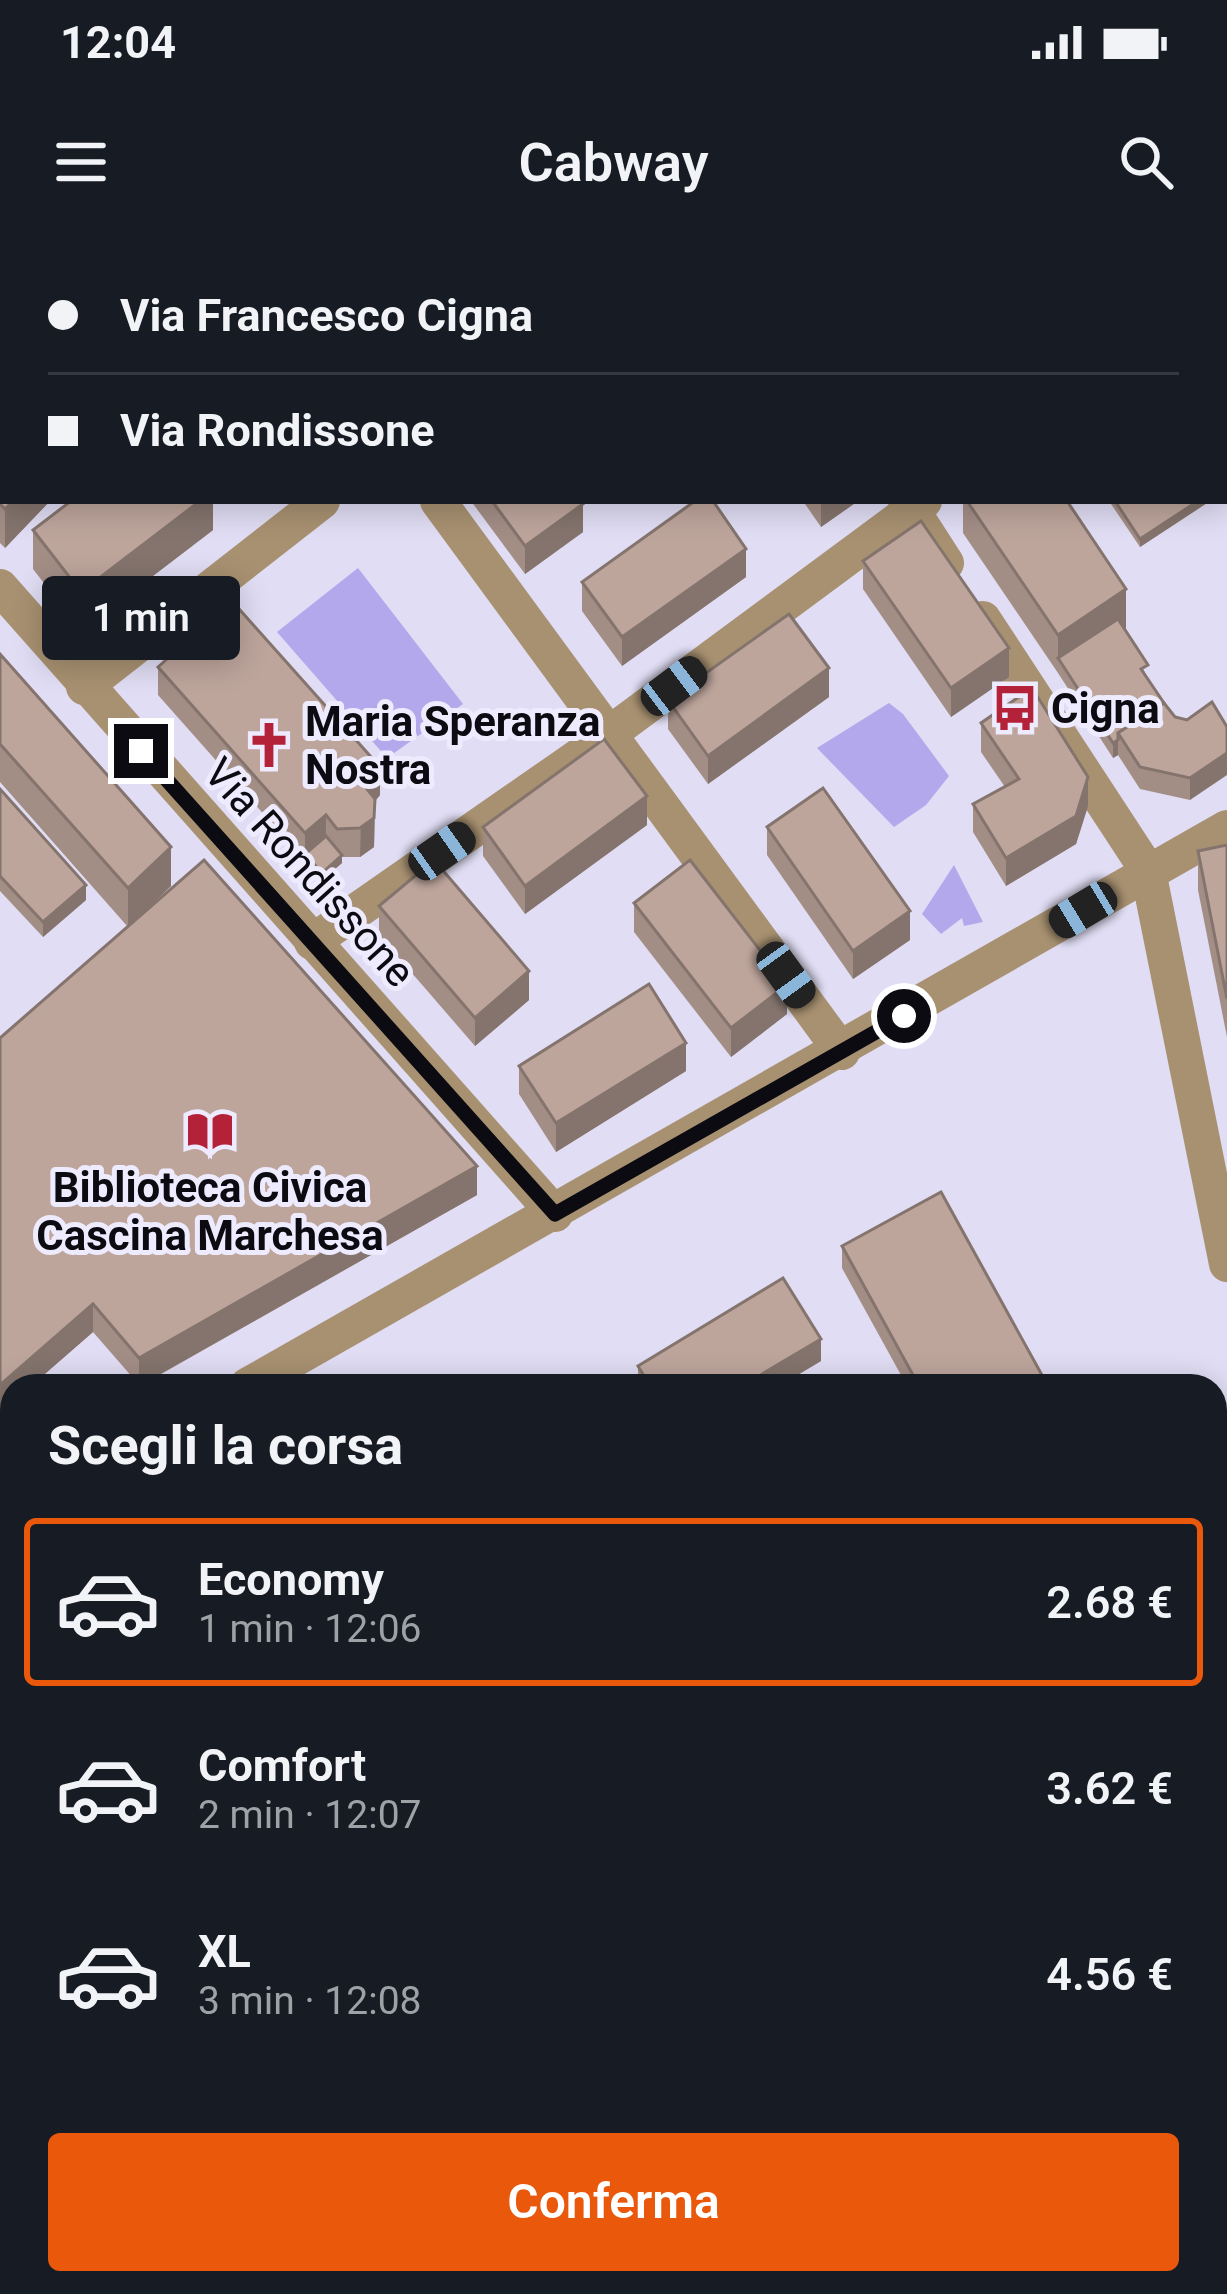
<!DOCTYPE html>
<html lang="it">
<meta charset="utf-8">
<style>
body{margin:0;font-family:Roboto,sans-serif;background:#20242c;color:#f1f3f6;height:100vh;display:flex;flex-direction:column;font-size:45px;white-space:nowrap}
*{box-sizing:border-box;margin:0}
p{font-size:39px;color:#9ea1a6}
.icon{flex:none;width:66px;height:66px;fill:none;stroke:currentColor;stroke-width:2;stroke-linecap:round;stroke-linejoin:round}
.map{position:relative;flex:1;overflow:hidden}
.sheet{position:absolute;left:0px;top:1134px;width:1227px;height:921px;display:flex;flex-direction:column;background:#171b24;border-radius:36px 36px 0 0;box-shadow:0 6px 30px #0003}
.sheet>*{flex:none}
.banner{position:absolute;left:0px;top:0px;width:1227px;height:264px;box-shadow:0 6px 30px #0003;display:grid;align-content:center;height:264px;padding:0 48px;background:#171b24}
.end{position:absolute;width:54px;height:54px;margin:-27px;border:15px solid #0c0b12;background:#fff;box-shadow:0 0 0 6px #fff}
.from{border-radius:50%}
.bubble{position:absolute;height:84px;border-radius:12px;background:#171b24;box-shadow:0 6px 30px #0003;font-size:39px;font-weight:600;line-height:84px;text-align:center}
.car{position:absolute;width:36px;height:72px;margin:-36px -18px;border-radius:15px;box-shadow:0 0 9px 3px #0007;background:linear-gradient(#222 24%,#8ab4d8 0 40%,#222 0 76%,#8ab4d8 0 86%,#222 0)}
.banner b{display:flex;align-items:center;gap:42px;height:114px;font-size:45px}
.banner b+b{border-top:3px solid #363941}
.banner i{width:30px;height:30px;background:#f1f3f6}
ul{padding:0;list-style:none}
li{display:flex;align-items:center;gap:36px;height:168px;margin:0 24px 18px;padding:0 24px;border:6px solid transparent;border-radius:12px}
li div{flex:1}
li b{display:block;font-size:45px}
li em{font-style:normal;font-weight:600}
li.current{border-color:#ea580c}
li>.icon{width:108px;height:108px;stroke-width:1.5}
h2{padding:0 48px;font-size:54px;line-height:144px}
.action{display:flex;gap:24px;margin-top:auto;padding:24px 48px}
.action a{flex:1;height:138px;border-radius:12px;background:#ea580c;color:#fff;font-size:48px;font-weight:600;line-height:138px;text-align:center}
.status{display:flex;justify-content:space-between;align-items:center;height:84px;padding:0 60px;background:#171b24;direction:ltr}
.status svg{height:33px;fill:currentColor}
header{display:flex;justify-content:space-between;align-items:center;height:156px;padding:0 48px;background:#171b24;font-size:54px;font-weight:600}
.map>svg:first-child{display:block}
.green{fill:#b3a8ec}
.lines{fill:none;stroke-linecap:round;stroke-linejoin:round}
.minor{stroke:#a89171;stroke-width:36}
.wall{fill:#a38e86}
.shaded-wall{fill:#84746d}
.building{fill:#bda59c;stroke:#84746d;stroke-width:3}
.route{stroke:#0c0b12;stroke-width:15}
.labels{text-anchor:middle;stroke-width:10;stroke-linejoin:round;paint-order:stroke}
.poi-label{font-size:42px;font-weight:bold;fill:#0c0b12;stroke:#edebfd;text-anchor:start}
.street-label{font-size:42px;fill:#0c0b12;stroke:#edebfd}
</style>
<div class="status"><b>12:04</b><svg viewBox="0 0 49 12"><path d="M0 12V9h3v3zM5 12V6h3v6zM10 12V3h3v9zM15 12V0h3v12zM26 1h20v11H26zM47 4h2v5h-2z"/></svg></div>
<header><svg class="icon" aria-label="menu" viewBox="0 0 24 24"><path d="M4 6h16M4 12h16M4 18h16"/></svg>Cabway<svg class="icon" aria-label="search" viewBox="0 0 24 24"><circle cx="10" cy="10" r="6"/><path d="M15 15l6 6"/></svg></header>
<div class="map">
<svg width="1227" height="2054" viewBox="0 0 1227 2054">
<rect width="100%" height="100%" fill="#e0ddf4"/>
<!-- green -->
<g class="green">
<path d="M358 328 463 464 387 518 277 392Z"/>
<path d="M889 463 903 474 949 536 926 565 894 587 817 508Z"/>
<path d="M954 625 983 682 964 686 962 678 941 694 922 674Z"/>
<path d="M12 1358V1602L0 1588V1364Z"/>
<path d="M0 1629 12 1643V2043H259L268 2054H0Z"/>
</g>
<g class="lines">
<!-- minor -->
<g class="minor">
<path d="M245 0 248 3"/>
<path d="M735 0 737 3"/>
<path d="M894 0 896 3"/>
<path d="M655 3 659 0"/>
<path d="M1224 53 1227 51"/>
<path d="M438 261 842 812"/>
<path d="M906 261 946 323"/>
<path d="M0 347 555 974"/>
<path d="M983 379 1148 631 1227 1024"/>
<path d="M84 447 322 261"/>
<path d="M312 702 578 517 924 261"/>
<path d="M247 1146 1227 588"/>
<path d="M0 1284 12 1278"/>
<path d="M0 1611 12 1626"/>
<path d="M278 2043 287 2054"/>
</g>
</g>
<!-- wall -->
<g class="wall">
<path d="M0 0H61L57 3H3V74L0 77Z"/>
<path d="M162 0H226L229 3H165Z"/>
<path d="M773 0H839L836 3H775Z"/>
<path d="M0 165 50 261 5 308 0 303Z"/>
<path d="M213 261V290L81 391 33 329V290Z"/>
<path d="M471 261H581L583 292 525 334Z"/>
<path d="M803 261H858L821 287Z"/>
<path d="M963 261H1067L1126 388 1124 389 1148 439 1175 477 1227 487 1190 560 1140 549 1118 515 1113 518 1058 433 963 293Z"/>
<path d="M1109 261H1210L1140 307Z"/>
<path d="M863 321 1009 437 951 477 863 349Z"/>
<path d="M746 337 622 426 582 371V342Z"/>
<path d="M0 414 171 646 134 682 477 955 140 1146 93 1092 31 1146 128 687 0 542Z"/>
<path d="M158 427 380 555 375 561 374 607 360 617H342V623L322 640 158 455Z"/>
<path d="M829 457 708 544 668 489V460Z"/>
<path d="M981 483 1088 566 1076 604 1006 646 973 592V564L1005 547 981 512Z"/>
<path d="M0 549 86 660 43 697 0 651Z"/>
<path d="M647 585 525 674 483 616V587Z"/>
<path d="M767 587 910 700 853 739 767 615Z"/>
<path d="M1227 605V797L1198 650V611Z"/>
<path d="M634 663 787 774 731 817 634 692Z"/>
<path d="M379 666 529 760 475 806 379 695Z"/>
<path d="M519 826 686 831 556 912 519 854Z"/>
<path d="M842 1006 1048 1146H907L842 1028Z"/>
<path d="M821 1121 779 1146H638V1126Z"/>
<path d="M12 1503V1549L3 1540V1512Z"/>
<path d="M701 2043H888L905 2054H723Z"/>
</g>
<!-- shaded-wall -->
<g class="shaded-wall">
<path d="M23 0H61L57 3H19Z"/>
<path d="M562 0H591L587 3H559Z"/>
<path d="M802 0H839L836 3H798Z"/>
<path d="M3 36V74L0 77V38Z"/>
<path d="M13 261H50L5 308V269Z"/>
<path d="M200 261H213V290L81 391V352Z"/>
<path d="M821 261H858L821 287Z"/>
<path d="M1198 261H1210L1140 307V299Z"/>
<path d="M583 264V292L525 334V306Z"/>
<path d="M746 309V337L622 426V397Z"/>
<path d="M1126 349V388L1065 429 1058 418V433V395Z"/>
<path d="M1009 408V437L951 477V448Z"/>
<path d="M829 428V457L708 544V516Z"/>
<path d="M1118 500V515L1113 518V503Z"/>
<path d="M1227 513V535L1190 560V538Z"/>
<path d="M380 527V555L375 561 374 607 360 617 362 543Z"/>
<path d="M1088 537V566L1076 604 1006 646V618Z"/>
<path d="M647 556V585L525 674V646Z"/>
<path d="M326 575V604L305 614V593Z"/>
<path d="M171 607V646L128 687V648Z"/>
<path d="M342 615V623L322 640V633Z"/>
<path d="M86 645V660L43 697V682Z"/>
<path d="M910 671V700L853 739V711Z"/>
<path d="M529 731V760L475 806V778Z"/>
<path d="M787 745V774L731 817V788Z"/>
<path d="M686 803V831L556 912V883Z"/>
<path d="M477 926V955L139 1146V1118Z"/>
<path d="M93 1064V1092L31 1146H12V1163L0 1174V1145Z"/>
<path d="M821 1099V1121L779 1146H742Z"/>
<path d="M1092 2043H1100L1098 2054H1087Z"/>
</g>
<!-- building -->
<g class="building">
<path d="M185 0H226L229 3H184L186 2Z"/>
<path d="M306 0H409L411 3H308Z"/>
<path d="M418 0H562L559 3H421Z"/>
<path d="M670 0H709L711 3H666Z"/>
<path d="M1072 0H1173L1175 3H1067Z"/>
<path d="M0 14 3 17V36L0 38Z"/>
<path d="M1227 126V242L1224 244V128Z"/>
<path d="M0 165 3 168V261H13L5 269 0 264Z"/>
<path d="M71 261H200L81 352 33 290Z"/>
<path d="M492 261H581L583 264 525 306Z"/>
<path d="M695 261H713L746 309 622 397 582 342Z"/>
<path d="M967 261H1067L1126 349 1058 395Z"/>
<path d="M1115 261H1198L1140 299Z"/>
<path d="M921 281 1009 408 951 448 863 321Z"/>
<path d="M232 361 380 527 362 543 375 559 374 578 360 588 337 589 326 575 305 593 158 427Z"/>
<path d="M789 374 829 428 708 516 668 460Z"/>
<path d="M1118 379 1148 425 1141 429 1164 463 1118 493V500L1113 503 1058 418Z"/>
<path d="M0 414 171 607 128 648 0 504Z"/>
<path d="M1032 448 1088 537 1076 576 1006 618 973 564 1019 539 981 483Z"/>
<path d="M1212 462 1227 487V513L1190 538 1140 527 1118 493 1164 463 1175 477 1187 480Z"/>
<path d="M604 499 647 556 525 646 483 587Z"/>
<path d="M823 548 910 671 853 711 767 587Z"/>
<path d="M0 549 86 645 43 682 0 636Z"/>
<path d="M326 596 342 615 322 633 305 614Z"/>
<path d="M1227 605V759L1198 611Z"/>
<path d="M204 620 477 926 139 1118 93 1064 0 1145V798Z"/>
<path d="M434 620 529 731 475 778 379 666Z"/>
<path d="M690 620 787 745 731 788 634 663Z"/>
<path d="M649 744 686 803 556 883 519 826Z"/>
<path d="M941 952 1048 1146H919L842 1006Z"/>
<path d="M783 1038 821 1099 742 1146H650L638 1126Z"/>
<path d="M12 1503V1521L3 1512Z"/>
<path d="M744 2043H886L905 2054H765Z"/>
<path d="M1003 2043H1092L1087 2054H979L1001 2048Z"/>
</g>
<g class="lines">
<!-- route -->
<path class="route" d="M141 511 555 974 904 776"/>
</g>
<!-- icons -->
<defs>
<symbol id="bus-bare" viewBox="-9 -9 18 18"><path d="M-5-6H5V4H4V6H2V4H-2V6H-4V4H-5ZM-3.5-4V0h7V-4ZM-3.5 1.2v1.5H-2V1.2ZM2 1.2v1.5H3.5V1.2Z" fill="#b42239" stroke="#edebfd" stroke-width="2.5" paint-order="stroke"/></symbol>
<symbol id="church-bare" viewBox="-9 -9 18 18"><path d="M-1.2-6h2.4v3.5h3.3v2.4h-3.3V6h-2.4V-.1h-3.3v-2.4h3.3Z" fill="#b42239" stroke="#edebfd" stroke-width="2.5" paint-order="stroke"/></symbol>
<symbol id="library-bare" viewBox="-9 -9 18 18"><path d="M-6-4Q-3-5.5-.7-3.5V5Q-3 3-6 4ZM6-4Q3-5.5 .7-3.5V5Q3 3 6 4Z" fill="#b42239" stroke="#edebfd" stroke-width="2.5" paint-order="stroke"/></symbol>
</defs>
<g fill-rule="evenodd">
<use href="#bus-bare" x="982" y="435" width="66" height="66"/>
<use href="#church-bare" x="236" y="472" width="66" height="66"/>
<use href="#library-bare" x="177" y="858" width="66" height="66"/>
</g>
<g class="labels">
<!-- poi labels -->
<g class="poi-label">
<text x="1051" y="483">Cigna</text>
<text x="305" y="496">Maria Speranza<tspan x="305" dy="48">Nostra</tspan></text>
<text x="210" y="962" text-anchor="middle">Biblioteca Civica<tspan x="210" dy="48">Cascina Marchesa</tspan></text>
</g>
<!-- street labels -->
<g class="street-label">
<text transform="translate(310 632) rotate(48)" y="15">Via Rondissone</text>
</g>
</g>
</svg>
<i class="end from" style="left:904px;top:776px"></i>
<i class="end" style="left:141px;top:511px"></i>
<div class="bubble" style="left:42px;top:336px;width:198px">1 min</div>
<i class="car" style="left:674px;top:446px;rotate:53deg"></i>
<i class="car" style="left:442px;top:611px;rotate:55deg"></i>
<i class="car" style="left:1083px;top:670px;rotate:239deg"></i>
<i class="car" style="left:786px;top:735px;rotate:144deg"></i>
<div class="banner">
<b><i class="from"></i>Via Francesco Cigna</b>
<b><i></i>Via Rondissone</b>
</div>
<section class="sheet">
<h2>Scegli la corsa</h2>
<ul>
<li class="current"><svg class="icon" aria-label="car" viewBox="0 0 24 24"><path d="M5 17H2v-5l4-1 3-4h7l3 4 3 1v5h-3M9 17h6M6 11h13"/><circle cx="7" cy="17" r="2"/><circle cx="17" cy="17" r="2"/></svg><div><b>Economy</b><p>1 min · 12:06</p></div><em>2.68 €</em></li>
<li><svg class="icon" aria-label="car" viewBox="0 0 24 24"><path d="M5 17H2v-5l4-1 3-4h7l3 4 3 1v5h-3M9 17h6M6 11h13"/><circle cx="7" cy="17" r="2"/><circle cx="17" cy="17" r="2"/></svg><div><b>Comfort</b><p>2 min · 12:07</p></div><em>3.62 €</em></li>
<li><svg class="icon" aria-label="car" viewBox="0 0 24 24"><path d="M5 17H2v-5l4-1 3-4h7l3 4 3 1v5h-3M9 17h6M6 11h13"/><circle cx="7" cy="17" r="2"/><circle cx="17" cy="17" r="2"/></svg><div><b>XL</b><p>3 min · 12:08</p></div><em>4.56 €</em></li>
</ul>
<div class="action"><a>Conferma</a></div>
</section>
</div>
